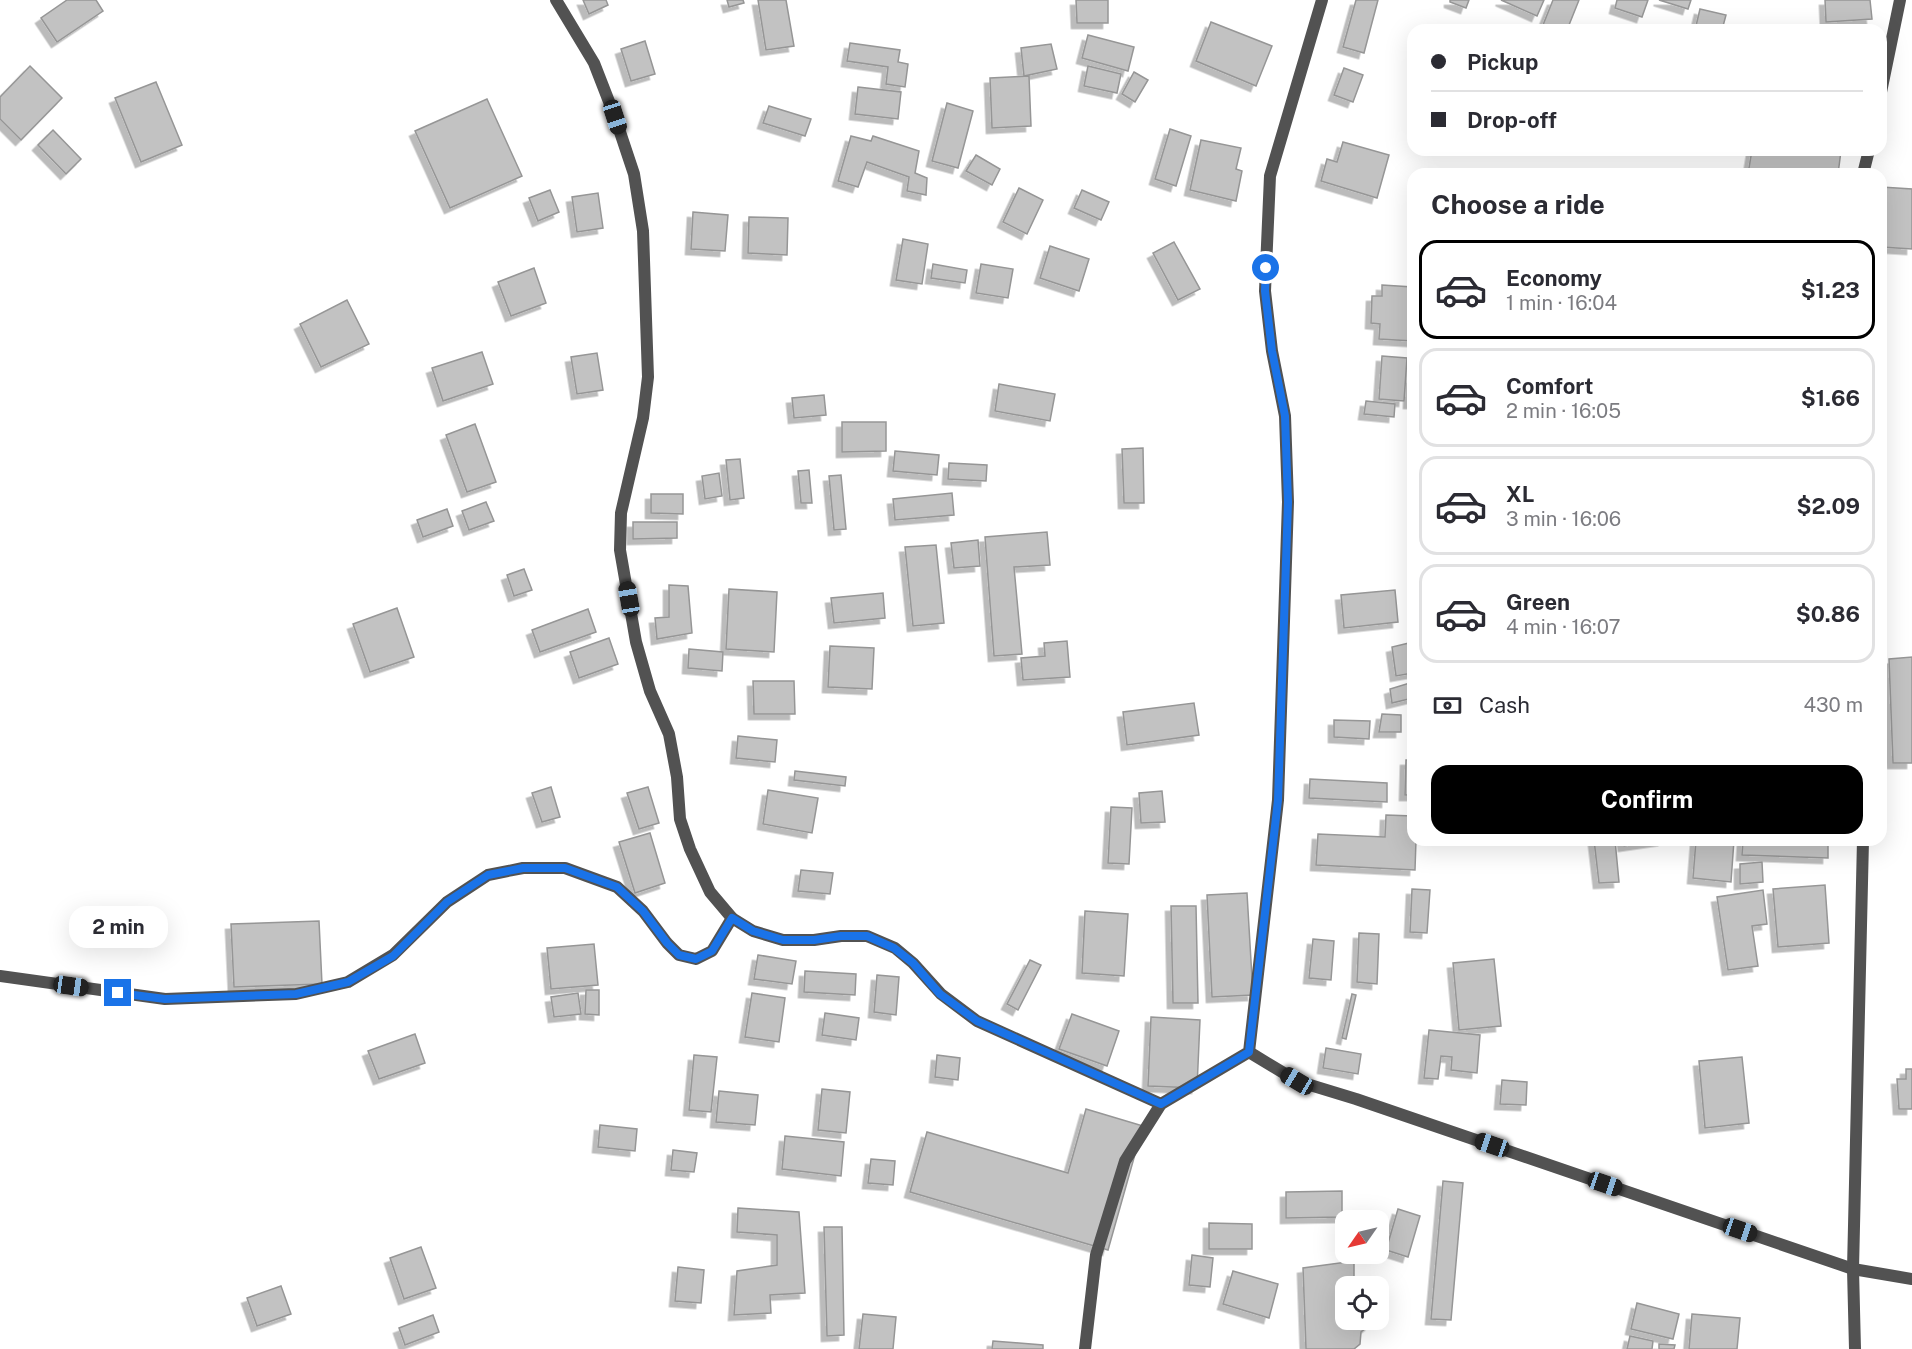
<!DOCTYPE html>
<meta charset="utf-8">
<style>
body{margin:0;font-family:"Public Sans",sans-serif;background:#f2f2f3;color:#2b2b33;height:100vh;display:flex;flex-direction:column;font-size:22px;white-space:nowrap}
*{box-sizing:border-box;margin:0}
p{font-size:20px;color:#7c7c81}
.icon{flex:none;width:33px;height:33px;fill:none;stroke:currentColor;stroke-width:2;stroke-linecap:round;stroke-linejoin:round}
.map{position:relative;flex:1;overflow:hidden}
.drawer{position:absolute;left:1407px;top:168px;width:480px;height:678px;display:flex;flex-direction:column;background:#fff;border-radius:18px;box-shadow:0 6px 24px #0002}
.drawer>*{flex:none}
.banner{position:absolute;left:1407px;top:24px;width:480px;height:132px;border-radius:18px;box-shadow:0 6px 24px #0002;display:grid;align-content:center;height:132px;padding:0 24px;background:#fff}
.needle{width:39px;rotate:236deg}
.tools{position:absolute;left:1335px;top:1210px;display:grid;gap:12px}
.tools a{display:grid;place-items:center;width:54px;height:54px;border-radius:12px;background:#fff;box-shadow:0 6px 24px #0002;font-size:30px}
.end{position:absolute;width:27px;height:27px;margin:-14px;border:8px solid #1a73e8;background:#fff;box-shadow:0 0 0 3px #fff}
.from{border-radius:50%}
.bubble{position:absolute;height:42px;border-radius:18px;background:#fff;box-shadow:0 6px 24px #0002;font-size:20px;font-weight:700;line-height:42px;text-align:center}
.car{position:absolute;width:18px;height:36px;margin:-18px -9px;border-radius:8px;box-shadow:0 0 4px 2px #0007;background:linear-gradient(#222 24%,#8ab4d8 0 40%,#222 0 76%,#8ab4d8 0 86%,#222 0)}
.banner b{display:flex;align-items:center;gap:21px;height:57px;font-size:22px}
.banner b+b{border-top:2px solid #e1e1e2}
.banner i{width:15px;height:15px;background:#2b2b33}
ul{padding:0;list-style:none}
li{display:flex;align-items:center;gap:18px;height:99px;margin:0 12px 9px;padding:0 12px;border:3px solid #e1e1e2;border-radius:18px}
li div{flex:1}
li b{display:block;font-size:22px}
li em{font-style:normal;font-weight:700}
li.active{border-color:#000}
li>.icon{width:54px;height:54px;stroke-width:1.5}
h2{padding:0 24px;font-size:27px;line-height:72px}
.pay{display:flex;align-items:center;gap:15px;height:66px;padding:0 24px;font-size:22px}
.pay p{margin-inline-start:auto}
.action{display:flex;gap:12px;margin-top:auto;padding:12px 24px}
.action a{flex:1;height:69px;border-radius:18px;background:#000;color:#fff;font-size:24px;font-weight:700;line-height:69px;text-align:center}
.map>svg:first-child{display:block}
.building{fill:#c2c2c2;stroke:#969696;stroke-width:1.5;filter:url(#shadow)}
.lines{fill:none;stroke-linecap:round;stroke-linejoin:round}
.minor{stroke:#525252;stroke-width:12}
.route{stroke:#1a73e8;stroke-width:8}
</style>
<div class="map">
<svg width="1912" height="1349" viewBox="0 0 1912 1349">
<defs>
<filter id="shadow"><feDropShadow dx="-5.5" dy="5.5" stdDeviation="0" flood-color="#0004"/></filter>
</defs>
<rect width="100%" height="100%" fill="#fff"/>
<!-- building -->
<g class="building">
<path d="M67 0H96L103 11 57 42 41 18Z"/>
<path d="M583 0H606L608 5 589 14Z"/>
<path d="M727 0H743L744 3 729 7Z"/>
<path d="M758 0H786L794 46 766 50Z"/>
<path d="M1076 0H1108V23H1077Z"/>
<path d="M1356 0H1378L1364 53 1343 47Z"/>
<path d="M1450 0H1469L1466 8 1450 2Z"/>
<path d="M1501 0H1544L1537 16Z"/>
<path d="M1553 0H1579L1567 30H1541Z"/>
<path d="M1617 0H1648L1642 17 1615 8Z"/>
<path d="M1659 0H1691L1688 9Z"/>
<path d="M1825 0H1870L1872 19 1826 22Z"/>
<path d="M1700 9 1726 15 1722 30H1695Z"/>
<path d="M1211 22 1272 46 1256 86 1196 61Z"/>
<path d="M1088 35 1134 47 1128 71 1082 58Z"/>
<path d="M645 41 655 74 631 81 621 49Z"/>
<path d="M850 43 900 50 898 62 908 64 905 87 886 84 888 67 847 61Z"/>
<path d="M1051 44 1057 69 1024 76 1021 48Z"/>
<path d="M30 66 62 98 21 140 0 119V97Z"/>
<path d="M1088 66 1121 74 1117 93 1084 86Z"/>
<path d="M1344 68 1363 75 1353 102 1334 95Z"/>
<path d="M1134 72 1148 80 1135 102 1122 94Z"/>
<path d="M1029 76 1031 126 992 128 990 78Z"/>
<path d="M156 82 182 145 141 162 115 98Z"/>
<path d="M858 87 901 92 898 119 855 114Z"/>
<path d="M487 99 522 176 450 208 415 131Z"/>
<path d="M947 103 973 111 958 168 932 161Z"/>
<path d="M769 106 811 119 805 136 763 123Z"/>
<path d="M1170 129 1191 136 1176 186 1155 179Z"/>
<path d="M53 130 81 159 66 174 38 145Z"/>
<path d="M851 136 871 141 873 136 919 151 915 173 927 178 926 195 907 191 909 177 867 162 858 187 838 181Z"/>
<path d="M1201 140 1241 148 1236 169 1242 171 1236 201 1190 190Z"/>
<path d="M1343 142 1389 155 1377 198 1321 181 1327 159 1337 162Z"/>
<path d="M1752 150H1834L1841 151 1838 174H1748Z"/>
<path d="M976 155 1000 169 992 185 966 171Z"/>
<path d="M1678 169 1709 174H1677Z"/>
<path d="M1881 187 1912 189V249L1881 247Z"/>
<path d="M1019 188 1043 200 1027 234 1003 222Z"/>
<path d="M550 190 559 212 538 221 529 198Z"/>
<path d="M1082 190 1109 202 1101 220 1074 208Z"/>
<path d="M598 193 603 228 577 232 572 197Z"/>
<path d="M693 212 728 215 725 251 691 249Z"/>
<path d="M749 217 788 218 787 255 748 253Z"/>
<path d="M903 239 928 244 922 284 896 280Z"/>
<path d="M1174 242 1200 289 1178 300 1153 253Z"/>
<path d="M1050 246 1089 259 1079 291 1040 278Z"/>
<path d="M933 264 967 270 965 283 931 278Z"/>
<path d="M981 264 1013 269 1008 298 976 293Z"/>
<path d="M534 268 546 303 511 316 498 282Z"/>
<path d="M1382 285 1413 287V341L1379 339 1380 324 1371 323 1372 296H1382Z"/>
<path d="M347 300 369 344 321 367 300 324Z"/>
<path d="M482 352 493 384 443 401 432 368Z"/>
<path d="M597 353 603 390 577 394 571 357Z"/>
<path d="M1382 356 1407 358 1404 401 1379 399Z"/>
<path d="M1411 357H1413V403H1409Z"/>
<path d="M999 384 1055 394 1050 421 995 411Z"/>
<path d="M824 395 826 415 794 418 792 398Z"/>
<path d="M1366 401 1395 404 1394 417 1364 414Z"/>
<path d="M842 422H886V451L842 452Z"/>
<path d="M475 424 496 482 467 492 446 435Z"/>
<path d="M1143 448 1144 503H1124L1122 449Z"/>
<path d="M895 451 939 455 937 475 893 471Z"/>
<path d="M740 459 744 498 730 500 726 460Z"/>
<path d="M949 463 987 465 986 481 948 479Z"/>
<path d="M809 470 812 503H801L798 471Z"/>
<path d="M719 473 722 496 705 499 702 476Z"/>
<path d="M841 475 846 529 834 530 829 476Z"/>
<path d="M952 493 954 515 895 520 893 499Z"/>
<path d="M651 494H683V514L651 513Z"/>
<path d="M486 502 494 521 469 530 462 511Z"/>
<path d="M447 509 453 526 423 537 417 520Z"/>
<path d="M633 522H677V538L633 539Z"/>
<path d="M1047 532 1050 565 1014 567 1022 654 994 656 985 537Z"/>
<path d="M978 540 980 566 954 568 951 543Z"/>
<path d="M936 545 944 623 913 626 905 547Z"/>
<path d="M524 569 532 590 514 596 507 575Z"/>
<path d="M669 585 688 586 692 633 657 639 655 618 669 617Z"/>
<path d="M729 589 777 592 774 652 726 649Z"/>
<path d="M1395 590 1398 622 1344 628 1341 595Z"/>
<path d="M883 593 885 618 834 623 831 598Z"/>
<path d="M397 608 414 657 370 672 353 624Z"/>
<path d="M588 609 596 632 540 652 532 630Z"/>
<path d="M609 638 618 664 579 678 570 652Z"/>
<path d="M1067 641 1070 677 1023 680 1021 658 1045 656 1044 643Z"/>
<path d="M1409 643 1413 673 1396 676 1392 647Z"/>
<path d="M830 646 874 648 872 689 828 687Z"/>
<path d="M689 649 723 652 722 671 688 668Z"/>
<path d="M1912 657V763H1893L1889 659Z"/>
<path d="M753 681H794L795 714H754Z"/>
<path d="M1413 682V698L1392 703 1390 689Z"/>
<path d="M1194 703 1199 735 1127 745 1123 712Z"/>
<path d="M1382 714 1401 715V732H1379Z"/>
<path d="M1334 720 1370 721 1369 739 1334 737Z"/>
<path d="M738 736 777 740 775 762 736 758Z"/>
<path d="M1406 760H1413V795H1405Z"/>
<path d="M795 771 846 777 845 786 794 780Z"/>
<path d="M1310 779 1387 783V802L1309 798Z"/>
<path d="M551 787 560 817 542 822 532 793Z"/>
<path d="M648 787 659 823 639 829 627 793Z"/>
<path d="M768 790 818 798 812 833 763 824Z"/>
<path d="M1162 791 1165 822 1141 823 1139 793Z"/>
<path d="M1111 807 1132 808 1129 864 1108 863Z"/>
<path d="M1386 815 1413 816V840H1416L1415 870 1316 865 1318 834 1385 837Z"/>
<path d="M650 833 665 883 635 893 619 842Z"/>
<path d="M1594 840H1615L1619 882 1599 883Z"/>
<path d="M1623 840H1664L1624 846Z"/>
<path d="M1696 840H1734L1731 882 1693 878Z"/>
<path d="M1743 840H1828V858L1742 855Z"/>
<path d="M1762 862 1763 882 1740 884V864Z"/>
<path d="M801 870 833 873 830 894 798 891Z"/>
<path d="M1825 885 1829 943 1778 947 1773 889Z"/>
<path d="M1412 889 1430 890 1427 933 1410 932Z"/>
<path d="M1763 890 1767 924 1752 926 1758 966 1728 970 1717 897Z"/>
<path d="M1247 893 1253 995 1212 997 1207 895Z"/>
<path d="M1171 906H1196L1198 1003H1173Z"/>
<path d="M1085 911 1128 914 1124 976 1082 973Z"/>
<path d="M319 921 322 984 234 987 231 924Z"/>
<path d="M1359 933 1379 934 1377 984 1357 982Z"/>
<path d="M1313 939 1334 941 1331 980 1309 978Z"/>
<path d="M594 944 598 985 551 989 547 948Z"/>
<path d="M758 955 796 961 792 984 754 979Z"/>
<path d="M1494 959 1501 1026 1459 1030 1453 963Z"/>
<path d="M1030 960 1041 965 1018 1010 1007 1004Z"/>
<path d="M805 971 856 974 855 995 804 992Z"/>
<path d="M877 975 899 977 896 1015 874 1012Z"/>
<path d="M586 990H599V1015L585 1014Z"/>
<path d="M578 993 581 1014 554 1017 551 997Z"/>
<path d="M752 993 785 998 779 1042 745 1037Z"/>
<path d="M1352 994 1356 995 1346 1039 1342 1038Z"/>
<path d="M825 1013 859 1018 856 1040 822 1035Z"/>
<path d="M1072 1014 1119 1031 1107 1066 1059 1049Z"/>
<path d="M1151 1017 1200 1020 1197 1088 1148 1086Z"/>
<path d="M1429 1030 1480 1035 1477 1073 1451 1070 1452 1057 1441 1056 1438 1079 1424 1078Z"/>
<path d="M415 1034 425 1063 379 1079 368 1051Z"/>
<path d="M1326 1048 1361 1054 1358 1074 1323 1068Z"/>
<path d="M694 1055 717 1057 711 1112 689 1110Z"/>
<path d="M937 1055 960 1058 958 1080 935 1077Z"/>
<path d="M1742 1057 1749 1123 1705 1128 1699 1061Z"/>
<path d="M1906 1069H1912V1109H1899L1897 1079H1906Z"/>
<path d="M1502 1080 1527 1082 1526 1105 1500 1104Z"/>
<path d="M822 1089 850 1092 846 1133 818 1130Z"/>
<path d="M719 1091 758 1095 755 1125 716 1122Z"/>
<path d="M1086 1109 1143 1126 1108 1250 910 1192 927 1132 1068 1173Z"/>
<path d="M600 1125 637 1129 635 1151 598 1147Z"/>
<path d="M785 1136 844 1142 841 1176 782 1169Z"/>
<path d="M673 1150 697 1153 694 1172 671 1170Z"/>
<path d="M871 1159 895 1161 893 1185 868 1183Z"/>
<path d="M1443 1181 1463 1183 1451 1320 1431 1319Z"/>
<path d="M1342 1191V1217L1286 1218V1192Z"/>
<path d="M738 1208 799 1212 805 1293 770 1295 771 1313 734 1315 737 1271 777 1265V1235L737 1232Z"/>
<path d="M1398 1209 1420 1216 1408 1257 1386 1250Z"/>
<path d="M1209 1223 1252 1224V1249H1209Z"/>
<path d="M824 1227H842L844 1335 827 1336Z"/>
<path d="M421 1247 436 1288 404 1299 390 1258Z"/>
<path d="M1192 1255 1213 1258 1210 1287 1189 1285Z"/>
<path d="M1354 1261V1278L1371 1279V1287H1346V1320H1370V1325L1361 1332 1360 1344 1354 1349H1306L1303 1268Z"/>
<path d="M678 1267 704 1270 701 1303 675 1301Z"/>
<path d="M1233 1271 1278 1284 1269 1318 1223 1304Z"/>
<path d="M281 1286 291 1314 257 1326 247 1298Z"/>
<path d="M1637 1303 1679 1314 1673 1339 1631 1329Z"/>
<path d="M863 1314 896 1317 893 1349H859Z"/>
<path d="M1692 1314 1740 1318 1737 1349H1689Z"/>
<path d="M433 1315 439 1332 405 1345 399 1328Z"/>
<path d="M1630 1336 1653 1341 1652 1349H1627Z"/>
<path d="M993 1341 1043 1345V1349H992Z"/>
<path d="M1659 1344 1675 1345 1674 1349H1659Z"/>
</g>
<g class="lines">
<!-- minor -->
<g class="minor">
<path d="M556 0 594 63 615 117 634 174 643 231 648 377 643 418 621 513 620 550 636 642 650 691 669 734 677 777 680 819 690 849 710 892 732 918 753 931 783 940H814L841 936H867L895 948 913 963 941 994 977 1021 1161 1104"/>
<path d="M1881 92 1900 0"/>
<path d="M1863 174 1869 150"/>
<path d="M0 976 165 999 296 994 348 982 393 955 447 902 488 875 523 868H565L617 887 643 911 667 943 679 955 696 959 712 951 732 918"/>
<path d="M1249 1052 1297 1081 1356 1099 1853 1269 1912 1279"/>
<path d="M1085 1349 1096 1255 1125 1161 1161 1104 1249 1052 1278 800 1288 502 1285 416 1272 351 1265 291 1270 176 1322 0"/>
<path d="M1855 1349 1853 1269 1863 840"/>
</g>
</g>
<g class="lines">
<!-- route -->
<path class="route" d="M118 993 165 999 296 994 348 982 393 956 447 902 488 875 523 868H565L617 887 643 911 667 943 679 955 696 959 712 951 732 918 753 931 783 940H814L841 936H867L894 948 913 963 940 994 977 1021 1161 1104 1249 1052 1278 800 1288 502 1285 416 1272 351 1265 291 1266 268"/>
</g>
</svg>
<div class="tools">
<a><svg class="needle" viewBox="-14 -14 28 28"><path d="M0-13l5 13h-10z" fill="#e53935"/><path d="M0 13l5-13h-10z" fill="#7c7c81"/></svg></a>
<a><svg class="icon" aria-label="locate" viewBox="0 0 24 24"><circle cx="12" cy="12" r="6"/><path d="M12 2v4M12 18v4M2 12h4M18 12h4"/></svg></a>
</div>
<i class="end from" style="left:1266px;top:268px"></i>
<i class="end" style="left:118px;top:993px"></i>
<div class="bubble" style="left:69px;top:906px;width:99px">2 min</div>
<i class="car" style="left:615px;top:117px;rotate:162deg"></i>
<i class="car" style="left:629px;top:599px;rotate:350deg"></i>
<i class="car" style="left:71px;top:986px;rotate:98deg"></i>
<i class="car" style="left:1297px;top:1081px;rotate:301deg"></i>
<i class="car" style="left:1492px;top:1145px;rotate:289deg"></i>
<i class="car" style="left:1605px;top:1184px;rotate:109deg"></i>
<i class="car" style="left:1740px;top:1230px;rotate:109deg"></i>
<div class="banner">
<b><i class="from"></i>Pickup</b>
<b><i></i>Drop-off</b>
</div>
<section class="drawer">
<h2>Choose a ride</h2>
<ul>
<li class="active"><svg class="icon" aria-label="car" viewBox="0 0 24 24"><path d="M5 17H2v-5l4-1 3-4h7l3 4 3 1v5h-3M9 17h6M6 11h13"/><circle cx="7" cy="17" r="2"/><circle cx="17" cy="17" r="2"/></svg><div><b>Economy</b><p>1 min · 16:04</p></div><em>$1.23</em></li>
<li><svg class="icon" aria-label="car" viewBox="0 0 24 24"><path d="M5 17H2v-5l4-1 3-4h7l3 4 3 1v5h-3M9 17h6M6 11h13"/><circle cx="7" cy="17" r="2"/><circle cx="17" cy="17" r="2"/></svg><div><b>Comfort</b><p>2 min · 16:05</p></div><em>$1.66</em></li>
<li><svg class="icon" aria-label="car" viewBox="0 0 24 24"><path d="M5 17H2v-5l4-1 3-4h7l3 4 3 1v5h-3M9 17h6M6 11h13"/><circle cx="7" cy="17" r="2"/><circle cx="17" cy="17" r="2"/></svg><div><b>XL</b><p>3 min · 16:06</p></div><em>$2.09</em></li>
<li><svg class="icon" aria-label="car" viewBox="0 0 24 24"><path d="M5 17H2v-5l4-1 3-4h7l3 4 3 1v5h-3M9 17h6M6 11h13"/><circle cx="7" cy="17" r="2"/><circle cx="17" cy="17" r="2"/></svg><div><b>Green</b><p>4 min · 16:07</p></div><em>$0.86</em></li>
</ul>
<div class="pay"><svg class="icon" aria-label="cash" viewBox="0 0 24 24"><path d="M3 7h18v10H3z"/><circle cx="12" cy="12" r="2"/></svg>Cash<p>430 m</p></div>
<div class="action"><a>Confirm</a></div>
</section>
</div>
